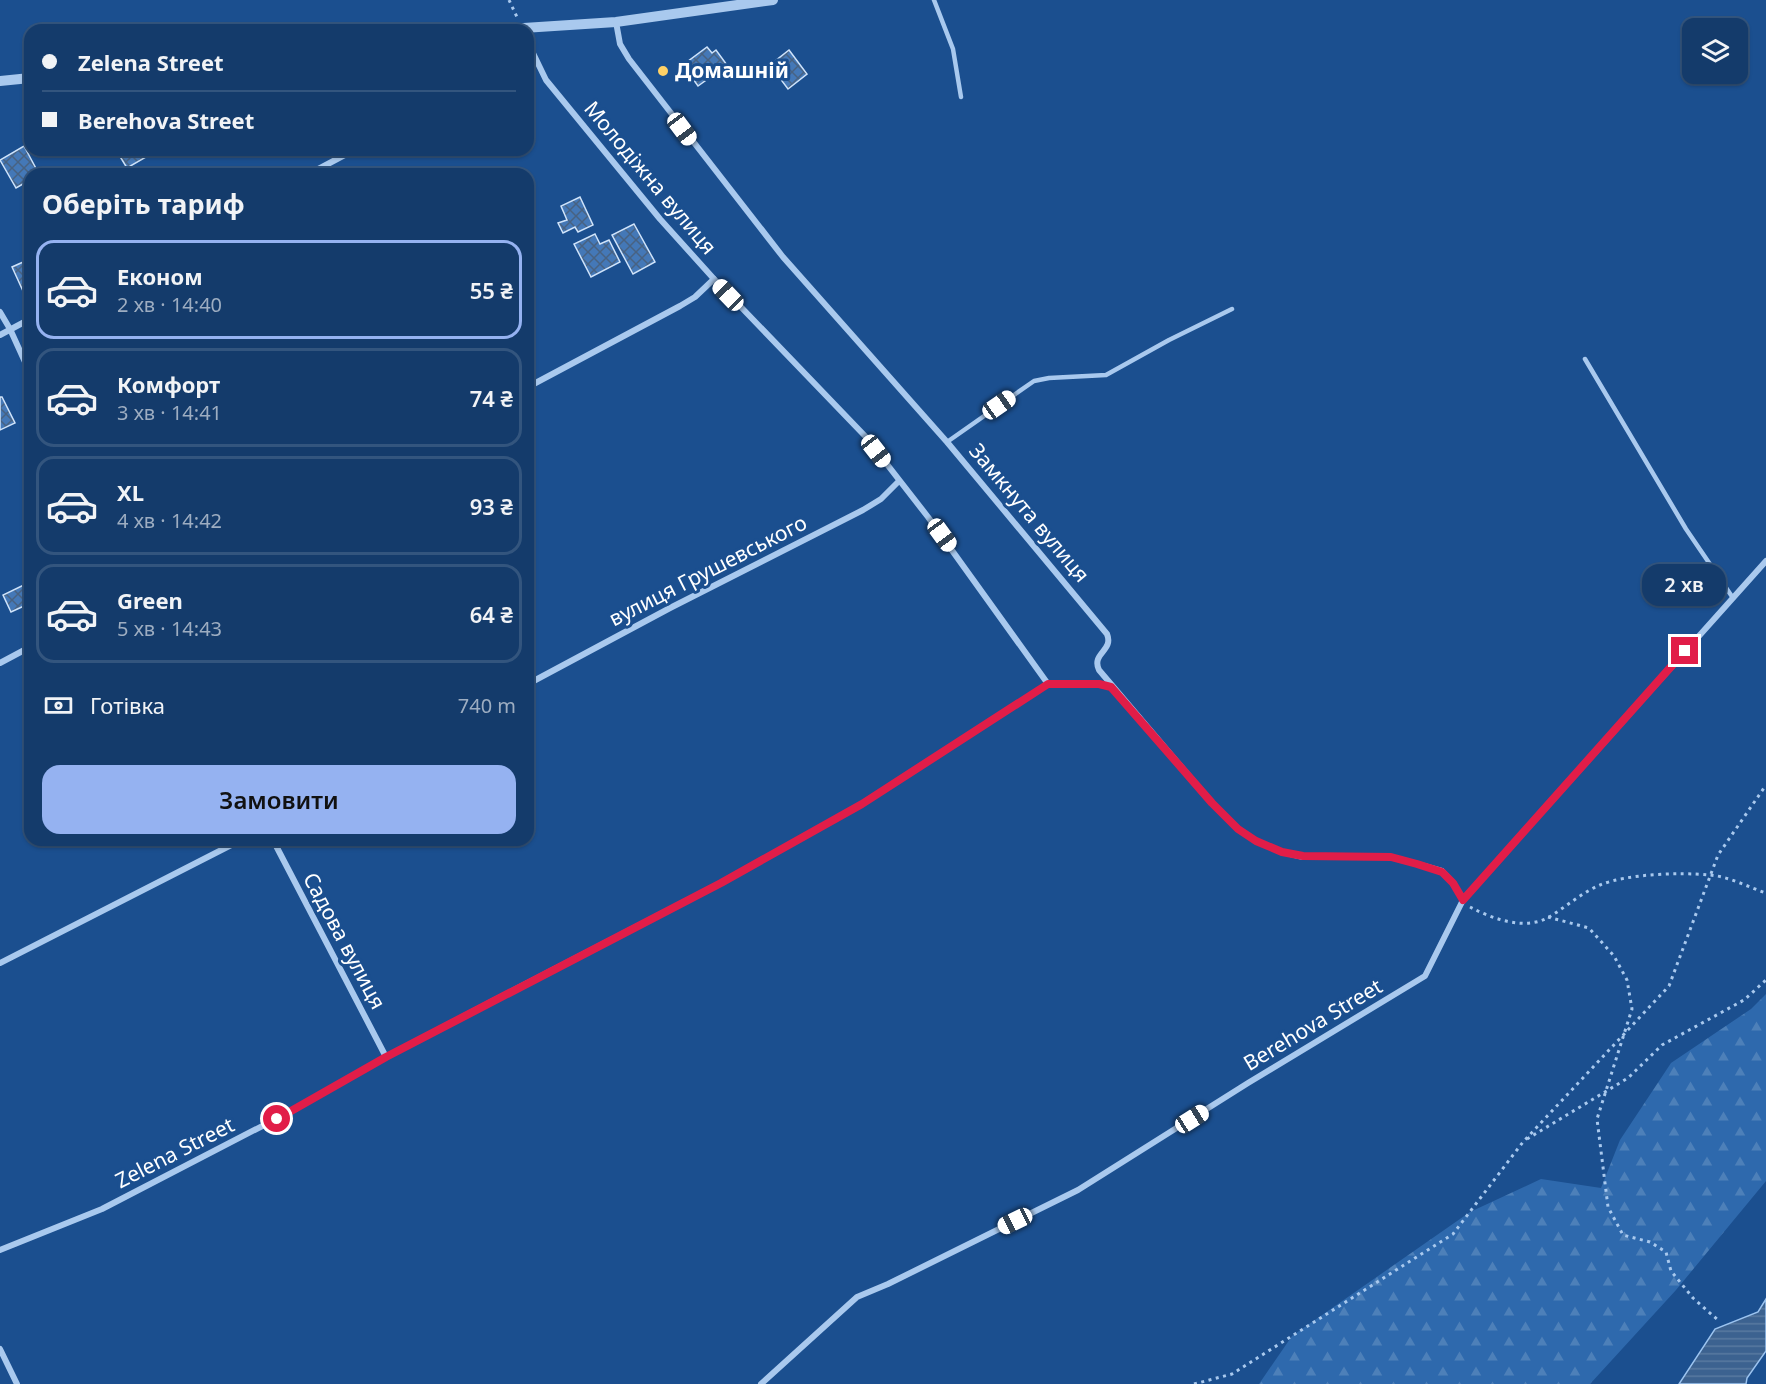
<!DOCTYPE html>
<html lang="uk">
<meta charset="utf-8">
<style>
body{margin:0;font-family:"Noto Sans",sans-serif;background:#214673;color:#f1f3f6;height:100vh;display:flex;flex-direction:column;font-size:22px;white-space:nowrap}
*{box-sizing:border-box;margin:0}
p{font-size:20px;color:#9dadc1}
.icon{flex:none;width:33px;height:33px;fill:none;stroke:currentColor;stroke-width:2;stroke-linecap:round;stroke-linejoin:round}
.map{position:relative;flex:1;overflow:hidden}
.panel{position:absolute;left:24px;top:168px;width:510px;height:678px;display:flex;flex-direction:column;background:#143b6b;border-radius:18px;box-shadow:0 2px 4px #0004,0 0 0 2px #33557e}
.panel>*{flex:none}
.guide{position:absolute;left:24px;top:24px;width:510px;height:132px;border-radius:18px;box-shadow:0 2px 4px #0004,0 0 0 2px #33557e;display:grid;align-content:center;height:132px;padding:0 18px;background:#143b6b}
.controls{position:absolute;left:1682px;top:18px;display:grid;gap:12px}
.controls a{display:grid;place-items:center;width:66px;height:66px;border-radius:12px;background:#143b6b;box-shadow:0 2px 4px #0004,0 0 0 2px #33557e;font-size:30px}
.end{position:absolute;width:27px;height:27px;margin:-14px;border:8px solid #e11d48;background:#fff;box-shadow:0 0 0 3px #fff}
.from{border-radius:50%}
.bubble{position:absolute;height:42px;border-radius:18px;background:#143b6b;box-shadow:0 2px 4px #0004,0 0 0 2px #33557e;font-size:20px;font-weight:600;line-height:42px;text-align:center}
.car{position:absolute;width:18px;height:36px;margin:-18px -9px;border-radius:8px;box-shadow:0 0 4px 2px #0007;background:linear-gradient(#fff 24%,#345 0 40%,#fff 0 76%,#345 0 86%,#fff 0)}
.guide b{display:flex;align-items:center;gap:21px;height:57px;font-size:22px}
.guide b+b{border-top:2px solid #33557e}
.guide i{width:15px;height:15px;background:#f1f3f6}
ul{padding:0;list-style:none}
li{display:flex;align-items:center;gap:18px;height:99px;margin:0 12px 9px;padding:0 6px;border:3px solid #33557e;border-radius:18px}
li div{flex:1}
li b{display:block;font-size:22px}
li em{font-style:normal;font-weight:600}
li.current{border-color:#95b2f1}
li>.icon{width:54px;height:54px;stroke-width:1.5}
h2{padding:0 18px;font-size:27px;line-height:72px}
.pay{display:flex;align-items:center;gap:15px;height:66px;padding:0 18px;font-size:22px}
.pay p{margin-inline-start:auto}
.cta{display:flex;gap:12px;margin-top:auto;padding:12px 18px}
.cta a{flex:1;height:69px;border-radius:18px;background:#95b2f1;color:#111;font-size:24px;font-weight:600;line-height:69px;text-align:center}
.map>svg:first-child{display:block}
.forest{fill:url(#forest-firs)}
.water{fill:url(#water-rules);stroke:#9cc4f0;stroke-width:1.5}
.building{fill:url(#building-cross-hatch);stroke:#cfe3fa;stroke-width:1.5}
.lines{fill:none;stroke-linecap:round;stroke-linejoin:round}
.path{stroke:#a9c9ee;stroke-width:3;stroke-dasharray:3 4.5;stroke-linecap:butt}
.service{stroke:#a9c9ee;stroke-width:4.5}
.minor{stroke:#a9c9ee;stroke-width:6}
.tertiary{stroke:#a9c9ee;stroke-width:10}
.route{stroke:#e11d48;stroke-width:8}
.poi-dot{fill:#ffd166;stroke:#1b4f8f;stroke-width:2}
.labels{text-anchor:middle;stroke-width:6;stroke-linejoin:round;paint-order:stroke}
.poi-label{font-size:21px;font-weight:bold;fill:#fff;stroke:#1b4f8f;text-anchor:start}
.street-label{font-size:21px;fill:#fff;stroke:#1b4f8f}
</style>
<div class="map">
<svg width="1766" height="1384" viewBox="0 0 1766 1384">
<defs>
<pattern id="forest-firs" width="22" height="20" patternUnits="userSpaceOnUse" patternTransform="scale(1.5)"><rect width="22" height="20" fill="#2e69ad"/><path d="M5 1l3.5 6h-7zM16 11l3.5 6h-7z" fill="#4d80b9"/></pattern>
<pattern id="water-rules" width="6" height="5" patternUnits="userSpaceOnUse" patternTransform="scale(1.5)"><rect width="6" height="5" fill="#3c6290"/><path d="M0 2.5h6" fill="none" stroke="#597aa1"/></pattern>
<pattern id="building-cross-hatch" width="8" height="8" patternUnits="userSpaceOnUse" patternTransform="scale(1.5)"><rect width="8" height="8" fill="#4478b7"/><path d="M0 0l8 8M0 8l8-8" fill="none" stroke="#486282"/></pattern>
</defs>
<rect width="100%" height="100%" fill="#1b4f8f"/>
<!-- forest -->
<path class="forest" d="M1766 994V1181L1676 1290 1590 1384H1259L1292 1336 1470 1212 1541 1179 1601 1188 1620 1140 1671 1063 1751 1009Z"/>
<!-- water -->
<path class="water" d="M1766 1299V1351L1747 1378 1746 1384H1679L1715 1329 1758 1312Z"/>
<!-- building -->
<g class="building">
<path d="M707 47 712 53 716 50 727 65 698 86 683 65Z"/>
<path d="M789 50 807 74 788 89 770 65Z"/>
<path d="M24 146 39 174H30V180L16 188 0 160Z"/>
<path d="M116 150H152L153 153 127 168Z"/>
<path d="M580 197 593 225 578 232 575 227 563 233 558 223 567 220 561 206Z"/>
<path d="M634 224 655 262 633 274 612 235Z"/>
<path d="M595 234 600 244 609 240 620 262 591 277 574 244Z"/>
<path d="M30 259V288L23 291 12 267Z"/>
<path d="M0 397H2L15 423 0 430Z"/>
<path d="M30 523V541L23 527Z"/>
<path d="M30 582V614L24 606 11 612 3 595Z"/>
</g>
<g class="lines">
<!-- path -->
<g class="path">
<path d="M509 0 517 17"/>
<path d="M1470 907C1493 919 1525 931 1549 917 1566 907 1581 893 1600 885 1626 874 1680 872 1709 875 1728 876 1748 887 1766 893"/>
<path d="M1548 917 1589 928 1614 956 1627 980 1632 1009 1597 1119 1608 1207 1623 1235 1650 1242 1666 1252 1671 1271 1693 1298 1719 1321"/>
<path d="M1527 1139 1628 1078 1662 1045 1744 1000 1766 980"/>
<path d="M1194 1384 1232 1374 1453 1234 1523 1142 1669 986 1718 855 1766 785"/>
</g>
<!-- service -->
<g class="service">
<path d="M934 0 953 49 961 97"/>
<path d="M1585 359 1686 529 1733 598"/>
<path d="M947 442 1034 381 1049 378 1106 375 1169 340 1232 309"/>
</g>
<!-- minor -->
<g class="minor">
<path d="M616 22 620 44 629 59 783 257 947 442 1107 634C1114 651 1091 653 1099 670L1212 803 1238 829 1256 841 1282 852 1303 857H1391L1417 864 1442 871 1453 883 1463 900"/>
<path d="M531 49 546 80 660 219 714 279 865 436 928 517 1048 684"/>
<path d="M309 174 354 150"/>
<path d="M0 312 10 329 30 373"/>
<path d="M0 335 30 319"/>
<path d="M528 387 680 306 695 297 714 279"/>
<path d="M0 663 30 647"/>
<path d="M528 684 670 608 863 510 881 499 899 481"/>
<path d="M273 840 386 1057"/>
<path d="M0 963 241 840"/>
<path d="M0 1250 102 1209 297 1108 386 1057 493 1001 721 883 862 804 1048 684H1099L1111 687"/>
<path d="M0 1349 17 1384"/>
<path d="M761 1384 857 1297 888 1284 1078 1190 1248 1083 1425 976 1463 900 1766 561"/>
</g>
<!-- tertiary -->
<g class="tertiary">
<path d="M492 30 616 22 773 0"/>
<path d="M0 81 30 78"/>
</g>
</g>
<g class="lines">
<!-- route -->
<path class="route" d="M277 1119 386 1057 721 883 862 804 1048 684H1099L1111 687 1212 803 1238 829 1256 841 1282 852 1303 856 1391 857 1417 864 1442 872 1453 883 1463 900 1685 651"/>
</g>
<!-- markers -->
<circle class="poi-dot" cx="663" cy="71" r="6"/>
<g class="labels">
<!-- poi labels -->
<g class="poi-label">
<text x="675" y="78">Домашній</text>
</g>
<!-- street labels -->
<g class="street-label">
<text transform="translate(650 178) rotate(50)" y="7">Молодіжна вулиця</text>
<text transform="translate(1029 513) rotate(50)" y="7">Замкнута вулиця</text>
<text transform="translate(708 571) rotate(-27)" y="7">вулиця Грушевського</text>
<text transform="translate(344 941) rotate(62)" y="7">Садова вулиця</text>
<text transform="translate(1313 1025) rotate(-31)" y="7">Berehova Street</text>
<text transform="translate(175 1153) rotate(-27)" y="7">Zelena Street</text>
</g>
</g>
</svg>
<div class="controls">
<a><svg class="icon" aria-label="layers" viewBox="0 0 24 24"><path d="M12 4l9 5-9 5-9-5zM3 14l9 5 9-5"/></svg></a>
</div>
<i class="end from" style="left:277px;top:1119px"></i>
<i class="end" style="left:1685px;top:651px"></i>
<div class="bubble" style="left:1642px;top:564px;width:84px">2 хв</div>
<i class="car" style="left:682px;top:129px;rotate:143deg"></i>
<i class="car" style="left:728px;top:295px;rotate:316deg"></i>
<i class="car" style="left:999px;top:405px;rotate:55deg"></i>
<i class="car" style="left:876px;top:451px;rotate:142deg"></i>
<i class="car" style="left:942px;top:535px;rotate:144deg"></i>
<i class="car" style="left:1192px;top:1119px;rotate:58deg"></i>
<i class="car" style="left:1015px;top:1221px;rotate:244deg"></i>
<div class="guide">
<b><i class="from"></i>Zelena Street</b>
<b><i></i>Berehova Street</b>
</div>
<section class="panel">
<h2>Оберіть тариф</h2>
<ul>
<li class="current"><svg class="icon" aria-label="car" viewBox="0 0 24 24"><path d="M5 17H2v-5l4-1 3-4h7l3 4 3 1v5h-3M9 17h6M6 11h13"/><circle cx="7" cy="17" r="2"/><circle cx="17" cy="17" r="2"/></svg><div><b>Економ</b><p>2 хв · 14:40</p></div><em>55 ₴</em></li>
<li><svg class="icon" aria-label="car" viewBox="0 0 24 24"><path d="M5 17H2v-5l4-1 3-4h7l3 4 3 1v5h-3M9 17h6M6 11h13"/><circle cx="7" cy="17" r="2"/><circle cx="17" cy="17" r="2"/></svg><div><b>Комфорт</b><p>3 хв · 14:41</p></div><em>74 ₴</em></li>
<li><svg class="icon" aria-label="car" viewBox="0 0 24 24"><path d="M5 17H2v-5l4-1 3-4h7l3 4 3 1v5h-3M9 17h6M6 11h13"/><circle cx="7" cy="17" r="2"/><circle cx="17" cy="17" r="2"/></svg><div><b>XL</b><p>4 хв · 14:42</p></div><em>93 ₴</em></li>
<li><svg class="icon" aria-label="car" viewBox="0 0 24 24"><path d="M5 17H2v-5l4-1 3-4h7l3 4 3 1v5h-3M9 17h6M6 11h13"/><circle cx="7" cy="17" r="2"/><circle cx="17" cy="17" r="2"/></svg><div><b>Green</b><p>5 хв · 14:43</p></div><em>64 ₴</em></li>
</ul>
<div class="pay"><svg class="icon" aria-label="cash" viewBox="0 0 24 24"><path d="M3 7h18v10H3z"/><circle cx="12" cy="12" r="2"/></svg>Готівка<p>740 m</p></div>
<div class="cta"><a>Замовити</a></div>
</section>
</div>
